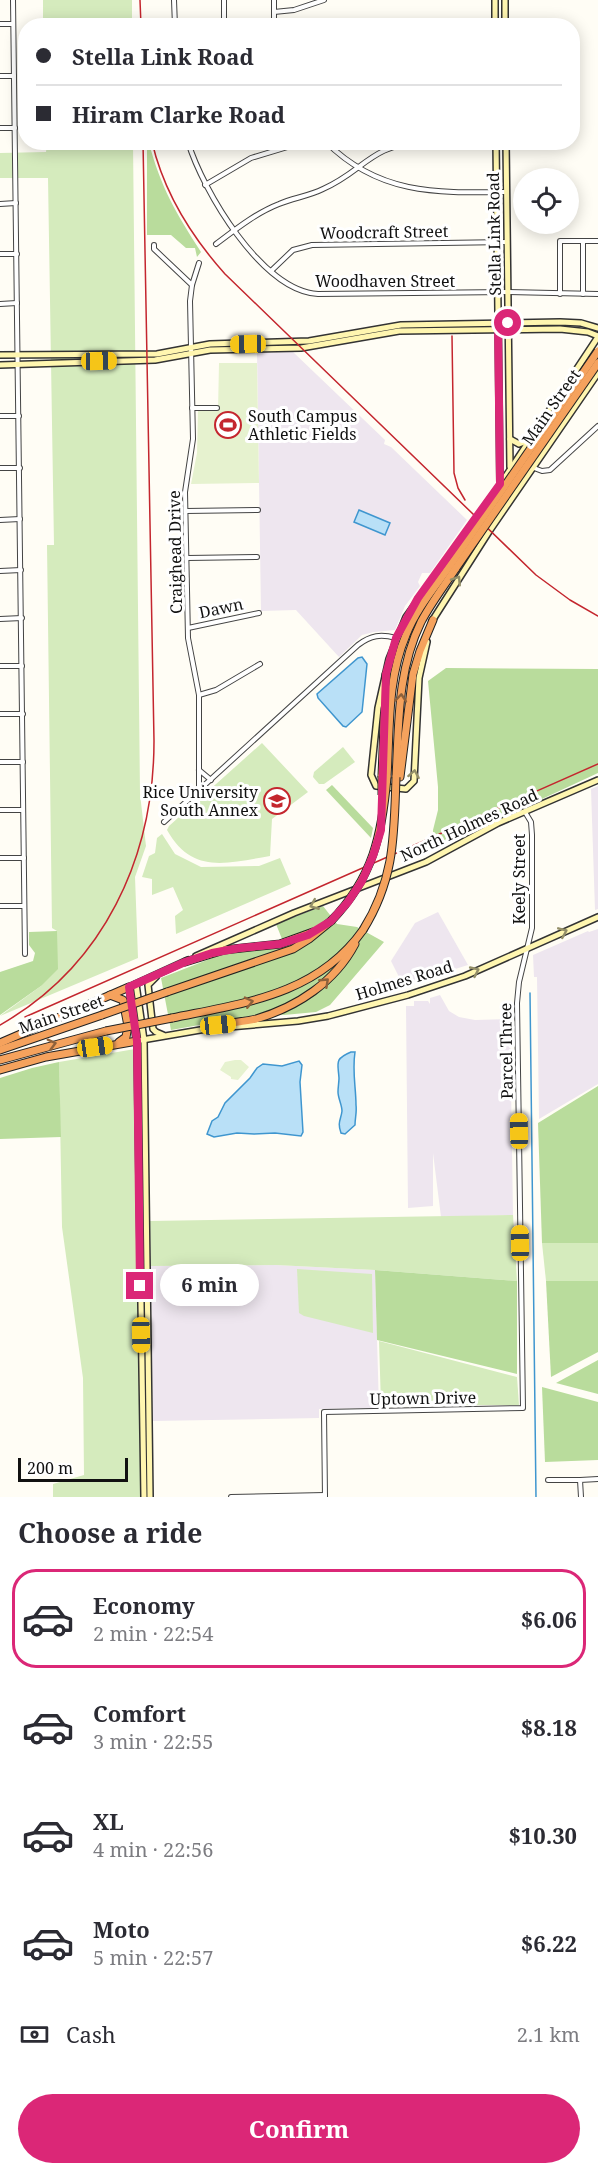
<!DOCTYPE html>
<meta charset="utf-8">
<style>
body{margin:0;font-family:"Noto Serif",serif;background:#f7f7f7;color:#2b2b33;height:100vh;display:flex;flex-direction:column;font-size:22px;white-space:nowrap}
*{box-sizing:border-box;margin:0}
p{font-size:20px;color:#7c7c81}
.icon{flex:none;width:33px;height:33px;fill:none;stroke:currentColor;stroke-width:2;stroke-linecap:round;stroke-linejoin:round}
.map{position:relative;height:1497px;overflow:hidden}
.details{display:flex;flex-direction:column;background:#fff;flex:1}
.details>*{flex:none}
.banner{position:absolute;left:18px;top:18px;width:562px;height:132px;border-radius:24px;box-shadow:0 3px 15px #0003;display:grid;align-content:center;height:132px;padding:0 18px;background:#fff}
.buttons{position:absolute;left:513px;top:168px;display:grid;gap:12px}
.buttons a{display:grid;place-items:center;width:66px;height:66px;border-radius:50%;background:#fff;box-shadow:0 3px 15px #0003;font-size:30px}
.scale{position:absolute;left:18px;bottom:15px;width:110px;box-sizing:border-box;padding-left:6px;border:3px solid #111;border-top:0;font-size:16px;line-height:21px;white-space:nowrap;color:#111;-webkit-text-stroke:4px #fff;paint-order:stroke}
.end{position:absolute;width:27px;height:27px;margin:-14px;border:8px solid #db2777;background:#fff;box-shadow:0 0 0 3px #fff}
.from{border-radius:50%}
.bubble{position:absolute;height:42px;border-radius:21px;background:#fff;box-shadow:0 3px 15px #0003;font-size:20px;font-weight:700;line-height:42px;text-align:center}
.car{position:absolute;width:18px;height:36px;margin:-18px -9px;border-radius:8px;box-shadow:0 0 4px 2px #0007;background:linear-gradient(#f5c518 24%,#345 0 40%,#f5c518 0 76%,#345 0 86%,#f5c518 0)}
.banner b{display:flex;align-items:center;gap:21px;height:57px;font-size:22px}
.banner b+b{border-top:2px solid #e1e1e2}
.banner i{width:15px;height:15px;background:#2b2b33}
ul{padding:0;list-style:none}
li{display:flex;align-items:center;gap:18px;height:99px;margin:0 12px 9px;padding:0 6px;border:3px solid transparent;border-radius:24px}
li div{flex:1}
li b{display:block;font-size:22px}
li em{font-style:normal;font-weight:700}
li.on{border-color:#db2777}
li>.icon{width:54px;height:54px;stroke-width:1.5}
h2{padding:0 18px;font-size:27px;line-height:72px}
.pay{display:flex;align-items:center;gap:15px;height:66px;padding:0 18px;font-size:22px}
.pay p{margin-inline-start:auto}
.primary-button{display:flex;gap:12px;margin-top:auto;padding:12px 18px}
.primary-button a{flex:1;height:69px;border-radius:36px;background:#db2777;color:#fff;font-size:24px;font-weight:700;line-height:69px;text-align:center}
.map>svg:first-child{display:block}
.industrial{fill:#eee6ef}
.green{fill:#d5ebbd}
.forest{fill:#b9dc9c}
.pitch{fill:#e6f2cf}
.water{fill:#b9e0f7;stroke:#3f96cf;stroke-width:1.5}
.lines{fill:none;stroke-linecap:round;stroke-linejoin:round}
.stream{stroke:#3f96cf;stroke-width:1.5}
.street-casing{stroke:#444;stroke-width:6}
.secondary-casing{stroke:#333;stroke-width:8}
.highway-casing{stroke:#222;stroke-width:9}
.street{stroke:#fff;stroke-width:4}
.secondary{stroke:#fff6b0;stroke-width:5}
.highway{stroke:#f5a25d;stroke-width:7}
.rail{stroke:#c4262e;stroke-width:1.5}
.highway-bridge-casing{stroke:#222;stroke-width:9;stroke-linecap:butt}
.highway-bridge{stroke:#f5a25d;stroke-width:7}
.oneway{stroke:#948f68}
.oneway2{stroke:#8e613b}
.route{stroke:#db2777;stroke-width:8}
.labels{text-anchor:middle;stroke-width:6;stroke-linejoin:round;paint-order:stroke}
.street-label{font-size:16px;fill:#111;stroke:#fff}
.poi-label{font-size:16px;fill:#111;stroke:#fff;text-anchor:start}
</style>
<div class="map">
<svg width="598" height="1497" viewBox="0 0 598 1497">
<rect width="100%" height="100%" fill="#fffdf5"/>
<!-- industrial -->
<g class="industrial">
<path d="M293 352 385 440 384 444 391 447 467 520 430 573H422L418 582 420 586 405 606 395 630 374 632 362 635 339 657 296 610 261 611 257 353Z"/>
<path d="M598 786V909L595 910 591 789Z"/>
<path d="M438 912 468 965 403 985 391 961 415 923Z"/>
<path d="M598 929V1084L539 1119 537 977H534L533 955 588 931 589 932Z"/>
<path d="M440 995 449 1011 459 1017 475 1020 510 1019 513 1215 441 1217 433 1153V1206L408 1208 406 1006H414V1001H428L430 1004V998Z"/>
<path d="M276 1265 375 1270 379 1408 319 1409V1418L153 1421 151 1266Z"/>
</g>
<!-- green -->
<g class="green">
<rect x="43" y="0" width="89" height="25"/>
<path d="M47 143H133L140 794 146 846 135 877 138 958 0 1016 41 986 57 931 52 928 47 545H54L48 178H0V153L46 152Z"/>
<path d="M262 743 308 792 272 819 270 856C227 863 192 875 167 830L169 826Z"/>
<path d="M343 747 355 762 324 784H319L313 777 314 772Z"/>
<path d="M162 834 175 854 201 867 259 866 280 858 291 884 176 934 175 916 183 910 173 887 152 895V879L142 877 149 856 155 853 157 838Z"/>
<path d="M135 1049 141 1497H53V1484L84 1475 83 1378 62 1227 59 1062Z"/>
<path d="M513 1215 517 1281 375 1270 276 1265 151 1266 150 1221Z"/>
<path d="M542 1243H598V1281H546Z"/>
<path d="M297 1269 372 1274 373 1333 304 1316 299 1313Z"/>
<path d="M379 1341 517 1377 519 1405H381Z"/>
</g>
<!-- forest -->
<g class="forest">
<path d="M147 143H149C161 188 176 213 201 252L197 257 195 248H186L171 235H147Z"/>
<path d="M446 668 598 669V773L456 839 433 847V830L438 810V787L428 681Z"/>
<path d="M332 785 373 828 371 838 326 790Z"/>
<path d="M323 906 337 924 357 927 384 942 330 1005 316 1012 284 1015 267 1013 171 1030 161 978 225 953 282 939 276 924Z"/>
<path d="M57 931 58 969 41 986 0 1015V972L33 961 35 953 29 945V932Z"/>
<path d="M59 1062 61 1137 0 1139V1078L32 1068Z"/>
<path d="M598 1086V1243H542L538 1123Z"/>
<path d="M375 1270 517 1281V1374L377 1340Z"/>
<path d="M546 1281H598V1352L551 1377Z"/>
<path d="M598 1360V1394L556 1383Z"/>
<path d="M542 1387 598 1402V1460L545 1462Z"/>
</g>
<!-- pitch -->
<g class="pitch">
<path d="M219 363H257L259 483 191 484 197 453 198 410 218 411Z"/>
<path d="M235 1060H241L249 1067 238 1080 231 1079V1077L220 1070 225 1062Z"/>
</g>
<!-- water -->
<g class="water">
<path d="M359 510 390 523 385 535 354 522Z"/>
<path d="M362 657 367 664 362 712 346 727 343 726 318 698 317 694 358 658Z"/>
<path d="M351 1052H355C352 1071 356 1088 356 1105 357 1112 355 1118 355 1125L345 1134 341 1133C337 1122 341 1120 342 1111 342 1105 338 1098 338 1092 338 1087 339 1082 339 1078 338 1063 334 1059 351 1052Z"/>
<path d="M299 1061 302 1065 300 1082 303 1132 301 1136 275 1133 254 1134 237 1133 214 1137 207 1134 212 1121 218 1117 225 1103 250 1078 257 1068 263 1064 282 1066Z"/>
</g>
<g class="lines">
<!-- stream -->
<path class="stream" d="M530 993 536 1497"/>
<defs>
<g id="street">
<path d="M13 0 25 954"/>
<path d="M174 0 175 26"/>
<path d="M224 0V26"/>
<path d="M274 0V26"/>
<path d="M274 12 294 10 324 0"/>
<path d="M0 24H13"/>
<path d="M0 76H14"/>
<path d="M0 128H15"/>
<path d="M188 142C203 191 262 291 318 294L508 292 598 294"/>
<path d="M326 142C379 195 437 193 507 192"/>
<path d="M205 185 251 158 304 142"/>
<path d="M0 204 16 203"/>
<path d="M583 241V294"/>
<path d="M216 244C236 229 256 213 279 204 293 198 309 196 323 189 364 171 370 145 422 142"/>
<path d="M154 245V249L192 285"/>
<path d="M0 254H17"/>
<path d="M271 271 293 250 312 245 507 242"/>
<path d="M560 294V241H598"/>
<path d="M0 304 17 303"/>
<path d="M192 408H217"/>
<path d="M0 416H19"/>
<path d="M0 468H20"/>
<path d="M534 468 542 471 550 470 598 426"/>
<path d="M186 511 258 510"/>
<path d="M0 520 20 519"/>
<path d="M187 558 257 557"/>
<path d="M0 571 21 570"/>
<path d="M0 619 22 618"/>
<path d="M188 628 259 613"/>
<path d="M0 666H22"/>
<path d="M199 695 216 690 260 664"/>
<path d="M0 714H23"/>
<path d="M0 762H23"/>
<path d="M199 770 211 780"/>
<path d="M199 791V695L188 638 185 492 193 439 190 301 192 285 199 263"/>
<path d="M0 810H23"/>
<path d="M164 822 358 645C371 635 381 634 396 638"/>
<path d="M0 858H24"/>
<path d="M0 906H24"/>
<path d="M548 1480H580"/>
<path d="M231 1497 325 1495"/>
<path d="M325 1497 324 1412 523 1408 517 1003 519 982 532 928V835L531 822 525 812"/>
<path d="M581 1497 580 1480 598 1479"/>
</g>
<g id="secondary">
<path d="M495 0V26"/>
<path d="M505 0V26"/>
<path d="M496 142 500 483"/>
<path d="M506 142 510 467"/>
<path d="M0 355 157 354 210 344 309 341 401 325 560 322 581 323 598 328"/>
<path d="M0 365 155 360 210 350 301 348 399 331 560 329 588 332 598 336"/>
<path d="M510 439 519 444 527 441"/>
<path d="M432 621 490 530 598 373"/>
<path d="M427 642 419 678 414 781 406 789 376 786 371 775 378 708 389 659 406 617 500 485 598 337"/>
<path d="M196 956 294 913 426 862 498 823 598 780"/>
<path d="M156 977 148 985 153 1029 156 1032 163 1035"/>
<path d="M136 984 144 1040 150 1497"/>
<path d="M142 1040 206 1029 298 1021 328 1016 408 995 465 976 598 917"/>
<path d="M144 1497 137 1046 129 987 188 960"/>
</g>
<g id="highway">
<path d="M382 776 386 674"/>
<path d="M387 777C390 729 387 679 406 635 416 609 435 587 451 564"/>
<path d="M396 777C399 724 397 671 421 622 431 603 444 586 456 568"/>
<path d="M400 777 413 674 420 651 433 620"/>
<path d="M185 962 224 950 280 944 313 932"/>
<path d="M167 992 293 949 309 939 331 921"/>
<path d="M110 995 123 1000 128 1026 126 1037 119 1042"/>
<path d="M172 1018C244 1003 317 995 363 930"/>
<path d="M206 1029C222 1022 240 1023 256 1019 297 1007 335 982 355 944"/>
<path d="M0 1043 129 987"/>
<path d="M0 1050 102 1015"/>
<path d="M0 1060 106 1031"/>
<path d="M0 1070 46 1057 137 1041"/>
</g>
</defs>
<!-- street casing -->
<use href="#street" class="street-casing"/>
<!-- secondary casing -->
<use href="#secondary" class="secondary-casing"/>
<!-- highway casing -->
<use href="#highway" class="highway-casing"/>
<!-- street -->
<use href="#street" class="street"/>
<!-- secondary -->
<use href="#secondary" class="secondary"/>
<!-- highway -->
<use href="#highway" class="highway"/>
<!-- rail -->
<g class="rail">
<path d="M140 0 141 26"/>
<path d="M152 142C164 193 191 236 225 274L536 575 570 600 598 616"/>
<path d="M452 336 454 473 458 488 465 500"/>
<path d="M25 1017 598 764"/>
<path d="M0 1025C104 966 154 857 154 741L143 142"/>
</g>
<defs>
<g id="highway-bridge">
<path d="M451 564 598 351"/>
<path d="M456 568 598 363"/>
<path d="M382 795V776"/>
<path d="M331 921C373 878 382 835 387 777"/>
<path d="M363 930C395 879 394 835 396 777"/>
<path d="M102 1015 167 992"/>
<path d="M106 1031 172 1018"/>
</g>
</defs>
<!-- highway-bridge casing -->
<use href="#highway-bridge" class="highway-bridge-casing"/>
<!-- highway-bridge -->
<use href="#highway-bridge" class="highway-bridge"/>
</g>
<!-- one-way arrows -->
<defs><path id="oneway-chevron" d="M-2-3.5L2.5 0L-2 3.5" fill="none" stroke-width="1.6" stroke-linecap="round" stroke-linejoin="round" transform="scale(1.5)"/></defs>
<g class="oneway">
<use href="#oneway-chevron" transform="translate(457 580) rotate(-57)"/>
<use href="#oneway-chevron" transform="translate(414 774) rotate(-80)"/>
<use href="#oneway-chevron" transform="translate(314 905) rotate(158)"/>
<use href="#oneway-chevron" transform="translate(563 932) rotate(-23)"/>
<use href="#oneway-chevron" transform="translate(475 971) rotate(-25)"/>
</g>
<g class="oneway2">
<use href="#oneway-chevron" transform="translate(401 698) rotate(-85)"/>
<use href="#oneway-chevron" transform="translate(325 982) rotate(-43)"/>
<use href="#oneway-chevron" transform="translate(249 1002) rotate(-13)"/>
<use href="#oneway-chevron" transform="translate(52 1044) rotate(-15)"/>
</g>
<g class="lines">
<!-- route -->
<path class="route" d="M140 1286 137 1041 129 987 185 962 212 953 240 948 280 944 308 935 331 921 348 902 362 881 373 856 381 830 386 674 396 638 418 598 500 484 498 323H508"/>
</g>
<!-- icons -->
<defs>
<symbol id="stadium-ring" viewBox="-11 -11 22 22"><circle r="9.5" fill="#fff" stroke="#c4262e" stroke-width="1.5"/><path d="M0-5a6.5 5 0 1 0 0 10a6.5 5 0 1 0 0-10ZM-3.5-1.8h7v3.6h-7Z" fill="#c4262e"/></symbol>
<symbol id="university-ring" viewBox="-11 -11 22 22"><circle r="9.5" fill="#fff" stroke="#c4262e" stroke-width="1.5"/><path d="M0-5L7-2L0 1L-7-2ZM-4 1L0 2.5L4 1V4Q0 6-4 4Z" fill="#c4262e"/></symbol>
</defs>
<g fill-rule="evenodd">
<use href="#stadium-ring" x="213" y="410" width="30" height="30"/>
<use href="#university-ring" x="262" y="786" width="30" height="30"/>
</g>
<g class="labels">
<!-- street labels -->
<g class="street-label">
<text transform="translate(384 232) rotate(-1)" y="6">Woodcraft Street</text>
<text transform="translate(494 234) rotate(-91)" y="6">Stella Link Road</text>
<text x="385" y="287">Woodhaven Street</text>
<text transform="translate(551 407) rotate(-55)" y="6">Main Street</text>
<text transform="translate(175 552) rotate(-91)" y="6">Craighead Drive</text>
<text transform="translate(221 608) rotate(-12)" y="6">Dawn</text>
<text transform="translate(469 825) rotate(-25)" y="6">North Holmes Road</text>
<text transform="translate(519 879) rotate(-90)" y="6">Keely Street</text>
<text transform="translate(404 980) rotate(-17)" y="6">Holmes Road</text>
<text transform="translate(61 1014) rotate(-19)" y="6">Main Street</text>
<text transform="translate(506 1051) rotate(-91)" y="6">Parcel Three</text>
<text transform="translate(423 1398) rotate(-1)" y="6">Uptown Drive</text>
</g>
<!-- poi labels -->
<g class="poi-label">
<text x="248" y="422">South Campus<tspan x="248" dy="18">Athletic Fields</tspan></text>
<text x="258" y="798" text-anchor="end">Rice University<tspan x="258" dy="18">South Annex</tspan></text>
</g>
</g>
</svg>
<div class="buttons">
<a><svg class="icon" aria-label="locate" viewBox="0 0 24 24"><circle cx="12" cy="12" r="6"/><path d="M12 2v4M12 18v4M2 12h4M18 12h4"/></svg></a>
</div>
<div class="scale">200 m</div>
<i class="end from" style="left:508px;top:323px"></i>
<i class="end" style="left:140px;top:1286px"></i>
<div class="bubble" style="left:160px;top:1264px;width:99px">6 min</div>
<i class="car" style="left:248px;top:344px;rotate:269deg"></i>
<i class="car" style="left:99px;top:361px;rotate:89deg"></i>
<i class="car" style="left:218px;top:1025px;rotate:84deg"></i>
<i class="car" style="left:95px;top:1047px;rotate:82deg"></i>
<i class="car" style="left:519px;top:1131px;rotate:359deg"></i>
<i class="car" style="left:520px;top:1243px;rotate:359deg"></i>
<i class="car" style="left:141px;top:1335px;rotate:179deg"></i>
<div class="banner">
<b><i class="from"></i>Stella Link Road</b>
<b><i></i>Hiram Clarke Road</b>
</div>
</div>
<section class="details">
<h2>Choose a ride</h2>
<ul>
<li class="on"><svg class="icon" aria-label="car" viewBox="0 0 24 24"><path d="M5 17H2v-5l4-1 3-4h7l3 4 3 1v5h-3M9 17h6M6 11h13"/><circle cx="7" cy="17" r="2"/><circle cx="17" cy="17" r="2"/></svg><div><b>Economy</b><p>2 min · 22:54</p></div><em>$6.06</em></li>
<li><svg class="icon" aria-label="car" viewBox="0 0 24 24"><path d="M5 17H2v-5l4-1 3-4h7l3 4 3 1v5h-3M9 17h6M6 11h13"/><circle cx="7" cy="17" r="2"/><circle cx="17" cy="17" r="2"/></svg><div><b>Comfort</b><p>3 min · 22:55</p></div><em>$8.18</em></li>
<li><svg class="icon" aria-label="car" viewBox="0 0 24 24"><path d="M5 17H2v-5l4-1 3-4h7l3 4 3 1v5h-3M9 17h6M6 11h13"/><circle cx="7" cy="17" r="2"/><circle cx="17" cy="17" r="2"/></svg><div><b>XL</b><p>4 min · 22:56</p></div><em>$10.30</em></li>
<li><svg class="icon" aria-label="car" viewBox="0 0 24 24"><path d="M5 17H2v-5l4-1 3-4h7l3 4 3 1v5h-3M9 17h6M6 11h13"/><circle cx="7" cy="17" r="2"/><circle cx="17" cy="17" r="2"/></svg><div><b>Moto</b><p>5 min · 22:57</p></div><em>$6.22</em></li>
</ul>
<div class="pay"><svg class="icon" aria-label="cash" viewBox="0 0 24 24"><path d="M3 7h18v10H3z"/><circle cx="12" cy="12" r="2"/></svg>Cash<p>2.1 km</p></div>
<div class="primary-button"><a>Confirm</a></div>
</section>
